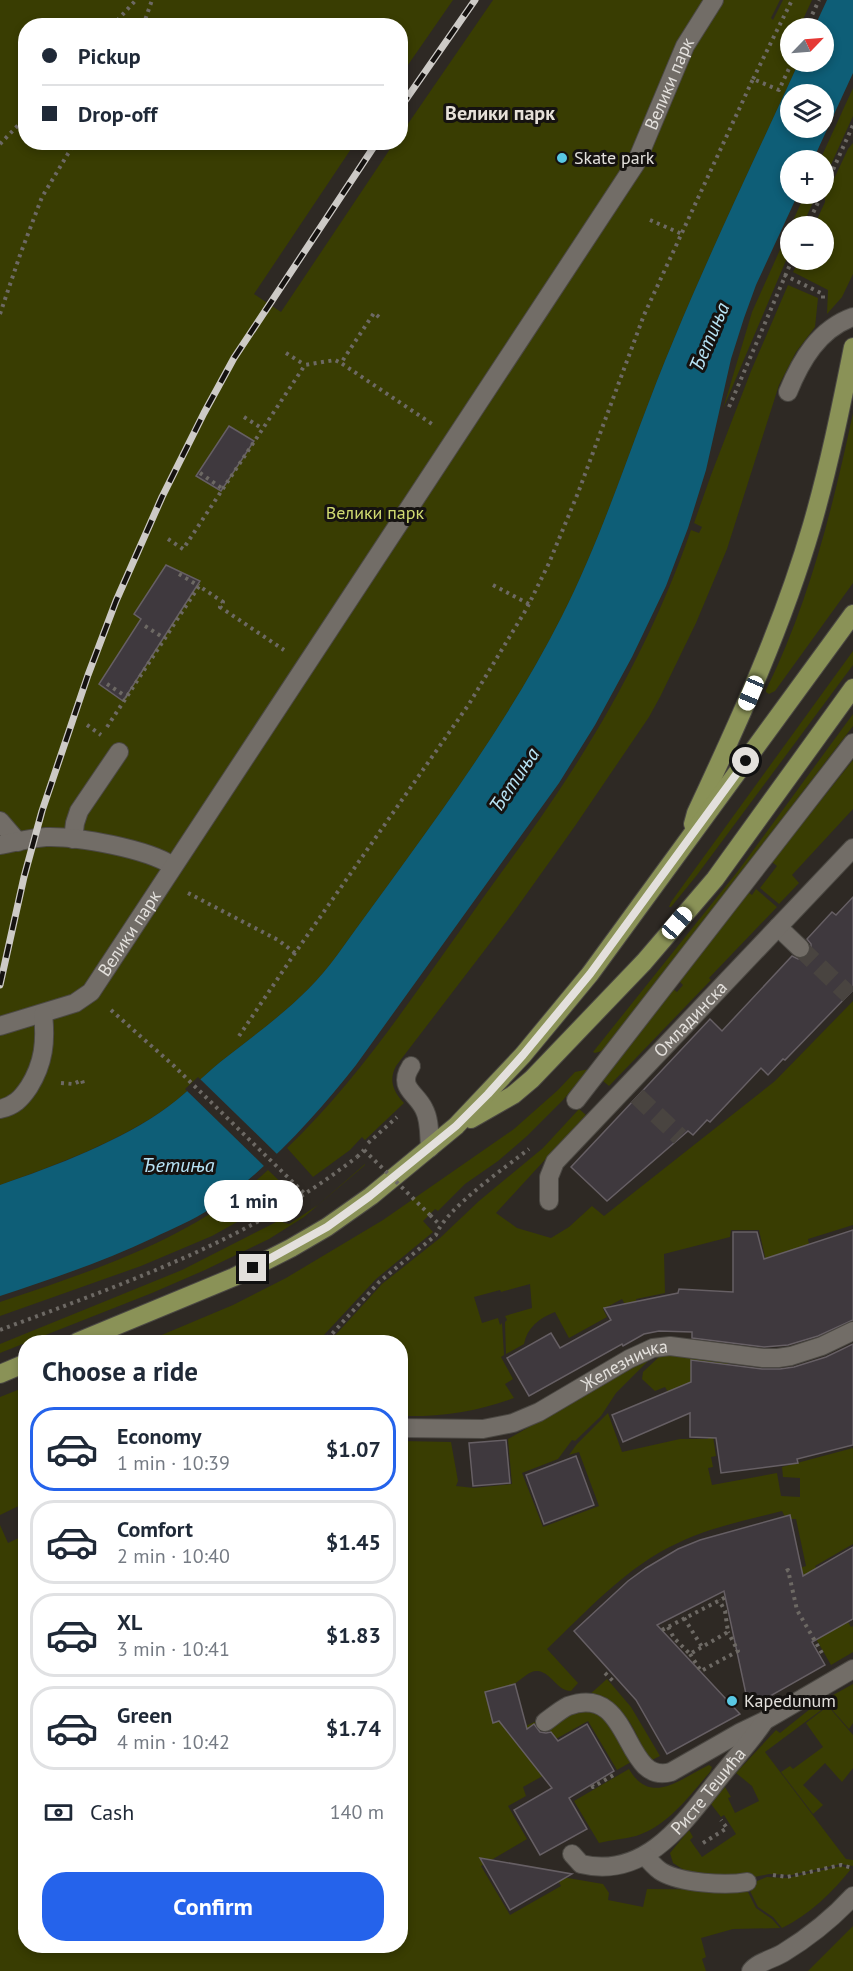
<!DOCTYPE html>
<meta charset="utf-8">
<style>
body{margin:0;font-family:"PT Sans",sans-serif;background:#f2f2f3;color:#1f2937;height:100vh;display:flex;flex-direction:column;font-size:22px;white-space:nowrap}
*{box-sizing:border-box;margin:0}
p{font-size:20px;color:#747a83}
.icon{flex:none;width:33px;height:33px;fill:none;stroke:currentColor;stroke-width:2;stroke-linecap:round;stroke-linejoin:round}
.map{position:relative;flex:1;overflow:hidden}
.side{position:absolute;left:18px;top:1335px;width:390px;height:618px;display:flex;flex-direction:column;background:#fff;border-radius:24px;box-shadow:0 3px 9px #0003}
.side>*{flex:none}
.top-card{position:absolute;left:18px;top:18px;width:390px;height:132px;border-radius:24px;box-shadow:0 3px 9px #0003;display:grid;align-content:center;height:132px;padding:0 24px;background:#fff}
.needle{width:39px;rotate:65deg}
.controls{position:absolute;left:780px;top:18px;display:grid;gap:12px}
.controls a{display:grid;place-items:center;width:54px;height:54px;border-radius:50%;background:#fff;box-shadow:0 3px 9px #0003;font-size:30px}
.end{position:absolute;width:27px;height:27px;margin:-14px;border:8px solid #e3e0dc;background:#111;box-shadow:0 0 0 3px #111}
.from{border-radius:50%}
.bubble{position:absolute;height:42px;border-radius:21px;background:#fff;box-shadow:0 3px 9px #0003;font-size:20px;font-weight:700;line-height:42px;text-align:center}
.car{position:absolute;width:18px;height:36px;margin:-18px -9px;border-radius:8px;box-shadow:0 0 4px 2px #0007;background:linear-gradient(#fff 24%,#345 0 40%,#fff 0 76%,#345 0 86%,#fff 0)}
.top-card b{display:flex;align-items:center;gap:21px;height:57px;font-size:22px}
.top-card b+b{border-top:2px solid #e0e1e3}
.top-card i{width:15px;height:15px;background:#1f2937}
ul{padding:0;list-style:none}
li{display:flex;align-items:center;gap:18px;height:84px;margin:0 12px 9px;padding:0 12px;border:3px solid #e0e1e3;border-radius:24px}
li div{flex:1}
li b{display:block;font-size:22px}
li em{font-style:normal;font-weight:700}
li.on{border-color:#2563eb}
li>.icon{width:54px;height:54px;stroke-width:1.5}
h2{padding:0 24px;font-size:27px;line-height:72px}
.pay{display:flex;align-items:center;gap:15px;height:66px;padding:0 24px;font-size:22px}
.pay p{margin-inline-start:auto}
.primary-button{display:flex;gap:12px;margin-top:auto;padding:12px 24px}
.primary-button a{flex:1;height:69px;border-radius:24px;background:#2563eb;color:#fff;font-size:24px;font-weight:700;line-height:69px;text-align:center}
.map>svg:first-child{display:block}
.green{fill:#393d02}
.water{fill:#0e5e77;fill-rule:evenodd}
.pier{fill:#2e2924}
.building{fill:#3f393e;stroke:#665f64;stroke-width:1.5}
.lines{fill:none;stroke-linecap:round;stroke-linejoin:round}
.minor-tunnel{stroke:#494440;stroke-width:18;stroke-dasharray:18 9;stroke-linecap:butt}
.minor-casing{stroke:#4b4843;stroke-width:20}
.major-casing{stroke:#4b4843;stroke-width:20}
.path{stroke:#6d6964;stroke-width:4;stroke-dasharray:3 4.5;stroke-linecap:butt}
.minor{stroke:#726d67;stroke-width:18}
.major{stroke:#8a9257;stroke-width:18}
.rail-casing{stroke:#cdcac6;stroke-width:7}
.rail{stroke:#151210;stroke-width:4.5;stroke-dasharray:14;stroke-linecap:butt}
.path-bridge{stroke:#6d6964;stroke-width:4;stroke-dasharray:3 4.5;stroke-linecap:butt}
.route{stroke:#e3e0dc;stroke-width:8}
.poi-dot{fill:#59c8e4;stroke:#151210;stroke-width:2}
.labels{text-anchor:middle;stroke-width:6;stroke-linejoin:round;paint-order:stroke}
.street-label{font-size:18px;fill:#e3e0dc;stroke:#151210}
.poi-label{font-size:18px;fill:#e3e0dc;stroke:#151210;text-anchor:start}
.park-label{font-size:18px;fill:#d1db71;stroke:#151210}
.neighbourhood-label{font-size:20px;font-weight:bold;fill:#e6e0d8;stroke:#151210}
.water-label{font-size:20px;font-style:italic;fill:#b8e4f6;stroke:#151210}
</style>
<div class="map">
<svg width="853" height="1971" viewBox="0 0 853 1971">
<rect width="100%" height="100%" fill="#2e2924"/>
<!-- green -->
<g class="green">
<path d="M0 0H453L401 75 400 26H26V142L355 143 254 294 281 312 394 143 400 142 401 134 493 0H780L771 18 773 20 783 0H812L799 28H790V62H799C757 154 713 245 674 339 635 431 607 527 562 616 501 737 416 845 338 954 306 998 270 1023 228 1056 207 1072 190 1090 169 1106 123 1140 54 1166 0 1185Z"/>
<path d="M853 88V116L824 180V160H820Z"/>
<path d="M853 143V274L842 297 827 314 828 290 793 272 799 260H824V226H814L825 202V198L848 149Z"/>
<path d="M805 194H817L802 226H790V251L723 409 752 312Z"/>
<path d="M788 285 818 298 815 327 796 352 779 385 727 549 696 623 660 697 649 717 575 826 513 913 396 1066C388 1081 394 1092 404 1103L365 1140 362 1137 350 1150 313 1177 287 1148C356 1082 409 1002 464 925 500 873 539 823 573 769 621 694 662 614 691 530L699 533 702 527 694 523 711 475 751 371Z"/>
<path d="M853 413V583L775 691 769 694 766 692V690C809 603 833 507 853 413Z"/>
<path d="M853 651V665L697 875 671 907H669L671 902Z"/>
<path d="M853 714V726L605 1050 595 1053 593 1052 738 871Z"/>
<path d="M853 760V809L792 875 799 883 779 904 760 888 777 866 772 862Z"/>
<path d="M756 889 777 907 709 978 711 980 609 1086 603 1081 673 989 677 992 683 985 679 981 748 892 752 895Z"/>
<path d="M853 1001V1225L808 1239 810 1250 768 1270 759 1230H731L730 1237 664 1254 665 1293 636 1299 644 1334 642 1335 622 1299 603 1309 607 1317 569 1338 555 1312C539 1318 527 1328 524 1344L506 1354 505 1322 507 1320 505 1316 532 1308 530 1284 501 1292 500 1290 474 1297 482 1323 498 1318 500 1325 502 1323 504 1355 501 1357 513 1379 505 1384 514 1398C476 1412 440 1417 401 1416L400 1342H329L382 1284 440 1238 479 1201 543 1148 579 1109 586 1115 496 1213 517 1228 551 1238 569 1227 592 1206 604 1216 775 1081Z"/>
<path d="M589 1069 563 1100 527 1136 498 1161 465 1184 438 1211 435 1209 423 1221 433 1232 376 1279 323 1336 310 1342H145L233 1305 286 1278 383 1220 514 1129 558 1090 575 1072Z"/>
<path d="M365 1164V1165L304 1217 269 1239 205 1270 152 1293 0 1353V1344L182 1270 278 1221 289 1224 318 1205Z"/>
<path d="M268 1170 291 1192 212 1236 141 1266 0 1316V1302C95 1270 193 1239 268 1170Z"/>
<path d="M674 1354 716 1362 726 1360 728 1362 725 1384 689 1382 688 1404 668 1392 665 1387 655 1391 642 1379 643 1372 660 1356Z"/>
<path d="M652 1357 616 1393 601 1416 575 1441 572 1440 558 1459 522 1473 543 1527 599 1506 579 1452 569 1455 577 1444 608 1413 622 1452 680 1439H708L709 1430H712L716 1456 711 1457 713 1467 708 1468 712 1485 777 1473 781 1496 800 1497V1478L783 1477 782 1467 853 1448V1544L815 1566 851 1627 853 1626V1652L831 1665 799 1609 790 1571 806 1566 796 1519H786L782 1511C748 1520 710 1527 678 1543 627 1566 587 1611 547 1649L578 1683 571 1691C557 1691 552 1673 538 1671 530 1670 523 1678 517 1682 508 1688 495 1690 485 1693L493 1723 510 1717 519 1729 541 1719 515 1740 552 1734 548 1728C568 1714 585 1702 608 1721L631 1762 617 1770 588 1721 538 1749 548 1773 523 1787 526 1796 508 1806 527 1839 481 1866 510 1915 561 1886 556 1876 603 1884 609 1893 608 1900 643 1907 647 1889 747 1890 756 1908 772 1919 780 1928 733 1929 701 1938 706 1957 702 1959 706 1971H0V1525L8 1543 25 1535 26 1946H400L401 1441 451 1442 458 1481 456 1486 474 1488 512 1484 508 1439Z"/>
<path d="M25 1387V1503L0 1515V1397Z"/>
<path d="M607 1679 631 1707 660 1756 650 1761C635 1734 625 1696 588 1696Z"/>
<path d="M853 1684V1723L849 1729 828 1705 765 1752 846 1859 853 1860V1866L841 1864 792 1875 769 1874 754 1877 716 1875 684 1870 673 1863 670 1853 689 1830 693 1837 690 1840 702 1857 736 1834 724 1815 721 1817 711 1804 725 1787 731 1797 728 1798 735 1813 759 1801 752 1786 736 1773 776 1730 780 1733 815 1705Z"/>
<path d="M828 1706 853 1735V1768L842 1782 825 1763 803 1785 823 1805 813 1814 781 1772 790 1766 793 1769 823 1747 806 1723Z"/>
<path d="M709 1765 712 1767 710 1772C689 1796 668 1826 636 1836 624 1839 611 1840 599 1843L574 1801 629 1769C651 1807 681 1778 709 1765Z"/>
<path d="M841 1866 851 1869C833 1892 809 1915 782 1928L773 1917 758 1907 747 1885 767 1877 787 1878Z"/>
<path d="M853 1926V1971H808Z"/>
</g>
<!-- water -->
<path class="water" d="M827 0H853V73L813 160H790V194H798L756 285 744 318 731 359 706 470 688 528 666 586 632 657 595 725 559 783 356 1065C315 1117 265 1172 210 1209 193 1220 172 1229 153 1238 104 1261 52 1279 0 1296V1185C55 1166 122 1141 169 1106 190 1090 207 1072 228 1056 270 1023 306 998 338 954 416 845 501 737 562 616 607 527 635 431 674 339 713 245 757 154 799 62H824V28H814ZM790 94H824V128H790Z"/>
<!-- pier -->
<path class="pier" d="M198 1077 278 1155 266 1168 185 1089Z"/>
<!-- building -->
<g class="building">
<path d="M229 426 254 441 221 491 196 476Z"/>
<path d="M166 565 200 581 123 701 99 684 141 619 134 614Z"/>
<path d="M853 897V990L785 1060 783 1059 768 1075 761 1068 710 1122 707 1120 693 1135 688 1131 607 1201 571 1167 710 1019 722 1031 792 956 798 959 808 956 811 950V944L807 939 832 912 836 915Z"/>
<path d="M853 1230V1320L818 1336 788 1345 764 1347 692 1338V1332L659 1331 644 1334 623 1346 622 1344 529 1396 507 1358 551 1333 560 1348 611 1320 604 1308 678 1293 679 1289 733 1292V1232H757L764 1259Z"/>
<path d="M853 1344V1445L797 1459 798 1463 721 1473 716 1438 690 1437V1413L623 1442 612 1415 691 1382V1360L762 1369H780L794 1367 826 1357Z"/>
<path d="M506 1440 510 1483 473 1486 469 1443Z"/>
<path d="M576 1456 594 1505 544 1524 526 1475Z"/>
<path d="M790 1515 803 1576 853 1547V1619L812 1642 825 1665 749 1708 724 1591 657 1625 740 1714 667 1754 636 1700 574 1631 628 1581 646 1568 678 1549 700 1540Z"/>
<path d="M515 1684 527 1729 534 1724 540 1732 546 1733 551 1732 558 1741 587 1724 614 1771 569 1798 587 1829 540 1855 514 1810 552 1788 499 1721 493 1723 485 1692Z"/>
<path d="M480 1858 572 1874 510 1910Z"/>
</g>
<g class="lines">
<!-- minor-tunnel -->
<g class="minor-tunnel">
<path d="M800 948 849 995"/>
<path d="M637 1096 680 1137"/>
</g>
<defs>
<g id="minor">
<path d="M788 392C801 360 819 329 853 317"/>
<path d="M0 821 18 842"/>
<path d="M73 839 75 823 79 811 119 752"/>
<path d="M0 845C15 842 31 838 46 837 77 836 148 849 173 866"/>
<path d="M778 927 800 948"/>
<path id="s1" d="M0 1026 75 1003 91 992 636 163 685 46 714 0"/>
<path d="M411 1066C397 1088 416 1092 424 1109 430 1120 429 1135 430 1148"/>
<path d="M576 1100 853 743"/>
<path d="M0 1109C14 1106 21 1099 29 1087 44 1063 46 1041 43 1014"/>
<path id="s2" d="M549 1201V1177L555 1162 853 848"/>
<path id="s3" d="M400 1428 483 1429 513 1423 539 1412 629 1359 653 1348 670 1346 763 1358H778L791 1356 822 1346 853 1331"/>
<path d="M545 1722C552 1717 560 1710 568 1706 633 1682 622 1786 671 1772L741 1732 764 1721 853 1669"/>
<path id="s4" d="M572 1854 581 1864C646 1880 685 1821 720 1777 735 1758 750 1742 763 1723"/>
<path d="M645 1856C650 1861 655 1868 662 1872 681 1883 726 1886 747 1882"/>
<path d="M751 1971C758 1962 773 1959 783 1953 809 1937 833 1918 853 1896"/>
</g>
<g id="major">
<path d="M693 824 696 813C740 719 783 625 812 525 829 466 841 407 853 347"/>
<path d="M471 1119 513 1095 532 1079 644 962 715 879 853 688"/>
<path d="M77 1342 234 1277 291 1248 327 1227 371 1196 456 1126 523 1055 590 974 853 614"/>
<path d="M0 1374 26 1363"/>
</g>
</defs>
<!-- minor casing -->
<use href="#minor" class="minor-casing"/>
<!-- major casing -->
<use href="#major" class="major-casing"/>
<!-- path -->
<g class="path">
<path d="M112 26 136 0"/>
<path d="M143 26 152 0"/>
<path d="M806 28 819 0"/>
<path d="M753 79 792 0"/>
<path d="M0 144 26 117"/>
<path d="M824 190 853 125"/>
<path d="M650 220 682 234"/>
<path d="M807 226 822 194"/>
<path d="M784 275 823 294V302"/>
<path d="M0 314 20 255 42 197 75 142"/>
<path d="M379 317 374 313 341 363 432 424"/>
<path d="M286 353 305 365"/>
<path d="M729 407 792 260"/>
<path d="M244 417 263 429"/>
<path d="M200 473 223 489"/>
<path d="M168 539 183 549 305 365 335 360 341 363"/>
<path d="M179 574 199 586"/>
<path d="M493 585 529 604"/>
<path d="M145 626 164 638"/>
<path d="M107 684 127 697"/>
<path d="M87 725 101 735"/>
<path d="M107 727 199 586 223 602 220 607 284 650"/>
<path d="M188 893 278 940 295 953"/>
<path d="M111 1010 174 1066 305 1194"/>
<path d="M239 1036 295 953 469 704 527 608 549 563 578 493 644 315 753 79 779 90 792 62"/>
<path d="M61 1083 73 1084 82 1080 84 1087"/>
<path d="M368 1143 397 1117"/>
<path d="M357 1157 364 1150"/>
<path d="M430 1215 440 1225"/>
<path d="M0 1330C117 1286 237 1245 338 1171"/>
<path d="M320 1342 331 1335 379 1282 436 1235C445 1209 506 1167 529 1149"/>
<path d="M786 1571 788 1570 797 1610 823 1655"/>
<path d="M684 1618 702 1647"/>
<path d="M668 1627 674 1638 690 1654 728 1632 725 1611 719 1600"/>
<path d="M662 1630 726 1597"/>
<path d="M690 1654 701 1671 738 1651 728 1632"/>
<path d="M605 1673 613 1681"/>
<path d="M592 1785 593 1787 617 1773"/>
<path d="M703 1843 727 1828 721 1820"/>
<path d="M773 1875 787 1877 841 1865 853 1868"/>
</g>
<!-- minor -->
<use href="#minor" class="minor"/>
<!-- major -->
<use href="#major" class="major"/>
<defs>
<g id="rail">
<path d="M400 108 475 0"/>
<path d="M0 985 24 877 42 811 88 675 116 601 162 497 204 413 234 358 377 142"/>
</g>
</defs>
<!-- rail casing -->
<use href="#rail" class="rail-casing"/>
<!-- rail -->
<use href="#rail" class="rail"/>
<!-- path-bridge -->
<g class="path-bridge">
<path d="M364 1150 430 1215"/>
<path d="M338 1171 357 1157"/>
</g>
</g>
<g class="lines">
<!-- route -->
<path class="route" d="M253 1268 327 1227 370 1196 456 1126 488 1094 523 1055 590 974 746 761"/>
</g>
<!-- markers -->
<g class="poi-dot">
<circle cx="562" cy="158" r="6"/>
<circle cx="732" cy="1701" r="6"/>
</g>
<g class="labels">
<!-- street labels -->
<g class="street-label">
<text dy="6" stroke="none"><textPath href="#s1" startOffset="1176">Велики парк</textPath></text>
<text dy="6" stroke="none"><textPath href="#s1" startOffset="168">Велики парк</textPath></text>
<text dy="6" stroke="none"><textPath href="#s2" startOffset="237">Омладинска</textPath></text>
<text dy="6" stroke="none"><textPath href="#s3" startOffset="240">Железничка</textPath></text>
<text dy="6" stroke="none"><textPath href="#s4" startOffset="170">Ристе Тешића</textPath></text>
</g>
<!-- poi labels -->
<g class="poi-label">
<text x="574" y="164">Skate park</text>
<text x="744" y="1707">Kapedunum</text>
</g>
<!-- park labels -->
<g class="park-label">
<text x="375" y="519">Велики парк</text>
</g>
<!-- neighbourhood labels -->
<g class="neighbourhood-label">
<text x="500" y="120">Велики парк</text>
</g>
<!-- water labels -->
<g class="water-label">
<text transform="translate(709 337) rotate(-67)" y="7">Ђетиња</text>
<text transform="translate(514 780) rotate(-56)" y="7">Ђетиња</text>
<text x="178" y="1172">Ђетиња</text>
</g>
</g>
</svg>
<div class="controls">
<a><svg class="needle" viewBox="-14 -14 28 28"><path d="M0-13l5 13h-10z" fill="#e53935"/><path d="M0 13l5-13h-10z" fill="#747a83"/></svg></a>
<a><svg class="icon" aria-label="layers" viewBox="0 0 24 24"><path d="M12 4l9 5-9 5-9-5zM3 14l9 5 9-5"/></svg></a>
<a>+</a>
<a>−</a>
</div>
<i class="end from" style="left:746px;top:761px"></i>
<i class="end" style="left:253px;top:1268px"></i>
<div class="bubble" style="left:204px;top:1180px;width:99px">1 min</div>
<i class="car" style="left:751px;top:693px;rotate:203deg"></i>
<i class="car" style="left:677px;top:923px;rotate:41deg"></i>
<div class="top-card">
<b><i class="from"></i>Pickup</b>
<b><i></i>Drop-off</b>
</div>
<section class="side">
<h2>Choose a ride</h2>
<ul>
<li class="on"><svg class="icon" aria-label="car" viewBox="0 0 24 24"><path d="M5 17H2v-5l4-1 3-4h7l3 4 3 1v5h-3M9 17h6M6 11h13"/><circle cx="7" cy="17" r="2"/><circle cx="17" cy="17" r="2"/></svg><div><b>Economy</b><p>1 min · 10:39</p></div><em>$1.07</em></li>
<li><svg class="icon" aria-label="car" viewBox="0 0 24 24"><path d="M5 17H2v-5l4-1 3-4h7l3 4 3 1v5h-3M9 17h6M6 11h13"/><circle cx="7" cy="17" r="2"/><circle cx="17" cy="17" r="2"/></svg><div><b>Comfort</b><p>2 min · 10:40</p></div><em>$1.45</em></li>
<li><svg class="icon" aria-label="car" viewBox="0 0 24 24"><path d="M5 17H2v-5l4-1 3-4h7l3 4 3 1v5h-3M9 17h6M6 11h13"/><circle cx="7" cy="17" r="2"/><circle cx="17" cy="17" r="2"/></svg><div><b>XL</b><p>3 min · 10:41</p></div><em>$1.83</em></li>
<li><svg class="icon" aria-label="car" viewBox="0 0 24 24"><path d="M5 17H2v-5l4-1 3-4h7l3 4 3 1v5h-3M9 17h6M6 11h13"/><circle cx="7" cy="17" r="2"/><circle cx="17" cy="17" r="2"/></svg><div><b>Green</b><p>4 min · 10:42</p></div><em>$1.74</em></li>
</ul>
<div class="pay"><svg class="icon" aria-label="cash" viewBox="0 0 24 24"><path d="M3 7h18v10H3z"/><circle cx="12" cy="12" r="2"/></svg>Cash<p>140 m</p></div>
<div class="primary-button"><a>Confirm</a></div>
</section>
</div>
